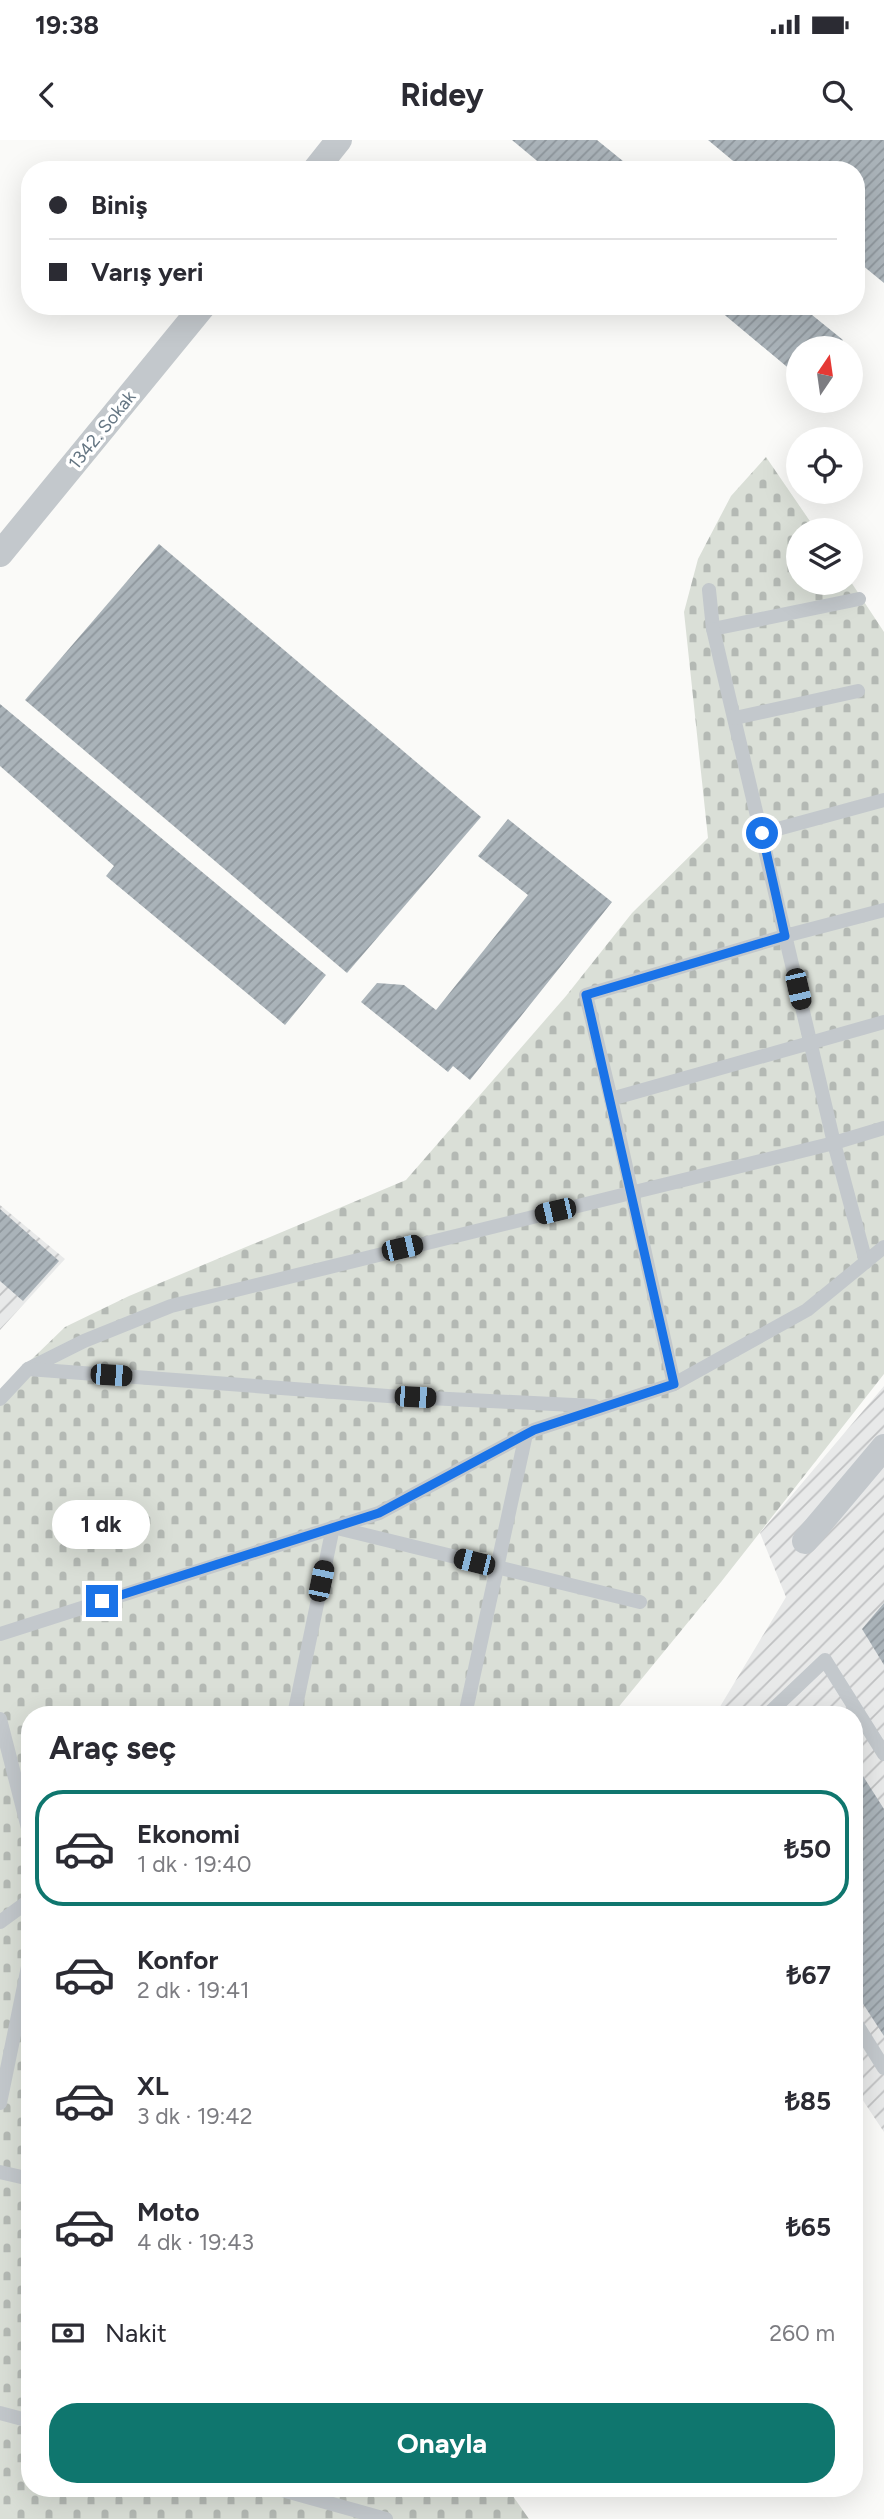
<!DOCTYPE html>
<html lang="tr">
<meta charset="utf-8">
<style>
body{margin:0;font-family:Figtree,sans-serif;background:#f7f7f7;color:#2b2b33;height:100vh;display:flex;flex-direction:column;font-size:26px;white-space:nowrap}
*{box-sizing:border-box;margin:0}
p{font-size:23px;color:#7c7c81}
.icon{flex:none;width:38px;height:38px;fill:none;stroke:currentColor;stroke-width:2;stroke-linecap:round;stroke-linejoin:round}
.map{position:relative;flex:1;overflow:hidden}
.side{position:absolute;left:21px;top:1566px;width:842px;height:791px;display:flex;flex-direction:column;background:#fff;border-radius:28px;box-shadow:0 7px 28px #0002}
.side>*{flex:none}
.hud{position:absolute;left:21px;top:21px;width:844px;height:154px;border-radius:28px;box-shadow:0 7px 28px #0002;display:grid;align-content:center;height:154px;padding:0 28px;background:#fff}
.needle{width:46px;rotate:13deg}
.buttons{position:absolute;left:786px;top:196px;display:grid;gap:14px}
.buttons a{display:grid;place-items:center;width:77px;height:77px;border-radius:50%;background:#fff;box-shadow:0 7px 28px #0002;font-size:35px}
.end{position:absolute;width:32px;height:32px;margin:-16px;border:9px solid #1a73e8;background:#fff;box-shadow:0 0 0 4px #fff}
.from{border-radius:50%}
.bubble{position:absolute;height:49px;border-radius:24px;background:#fff;box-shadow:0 7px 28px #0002;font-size:23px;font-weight:700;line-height:49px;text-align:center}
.car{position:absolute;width:21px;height:42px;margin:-21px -10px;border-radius:9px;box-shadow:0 0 5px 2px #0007;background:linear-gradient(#222 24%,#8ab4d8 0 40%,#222 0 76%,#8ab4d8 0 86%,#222 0)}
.hud b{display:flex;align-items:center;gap:24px;height:66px;font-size:26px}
.hud b+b{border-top:2px solid #e1e1e2}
.hud i{width:18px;height:18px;background:#2b2b33}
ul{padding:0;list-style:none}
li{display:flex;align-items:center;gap:21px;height:116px;margin:0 14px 10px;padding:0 14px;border:4px solid transparent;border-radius:28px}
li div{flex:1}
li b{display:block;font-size:26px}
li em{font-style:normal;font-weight:700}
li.selected{border-color:#0f766e}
li>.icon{width:63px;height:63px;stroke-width:1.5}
h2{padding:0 28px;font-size:32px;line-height:84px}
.pay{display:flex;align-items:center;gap:18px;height:77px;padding:0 28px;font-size:26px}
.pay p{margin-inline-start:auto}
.primary-button{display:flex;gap:14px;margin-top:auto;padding:14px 28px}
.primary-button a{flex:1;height:80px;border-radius:28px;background:#0f766e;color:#fff;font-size:28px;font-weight:700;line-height:80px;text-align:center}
.status{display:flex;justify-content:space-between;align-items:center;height:49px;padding:0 35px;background:#fff;direction:ltr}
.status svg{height:19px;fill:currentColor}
header{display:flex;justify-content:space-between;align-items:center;height:91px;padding:0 28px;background:#fff;font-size:32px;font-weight:700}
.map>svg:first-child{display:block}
.industrial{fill:url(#industrial-furrows)}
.cemetery{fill:url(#cemetery-stones)}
.building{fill:url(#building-hatch)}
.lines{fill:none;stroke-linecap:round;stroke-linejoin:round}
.lane{stroke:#c3c8cc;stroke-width:14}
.street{stroke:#c3c8cc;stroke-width:26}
.route{stroke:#1a73e8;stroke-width:9}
.labels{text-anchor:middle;stroke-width:7;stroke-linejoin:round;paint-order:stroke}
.street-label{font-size:18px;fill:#657683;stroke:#fff}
</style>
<div class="status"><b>19:38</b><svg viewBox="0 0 49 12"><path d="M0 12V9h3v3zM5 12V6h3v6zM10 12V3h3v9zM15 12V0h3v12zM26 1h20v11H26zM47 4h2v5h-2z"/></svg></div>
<header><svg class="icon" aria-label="back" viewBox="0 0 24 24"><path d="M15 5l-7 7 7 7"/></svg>Ridey<svg class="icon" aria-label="search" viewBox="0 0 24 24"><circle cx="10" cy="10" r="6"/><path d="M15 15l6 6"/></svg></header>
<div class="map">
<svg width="884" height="2379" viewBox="0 0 884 2379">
<defs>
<pattern id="industrial-furrows" width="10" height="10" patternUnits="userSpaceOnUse" patternTransform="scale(1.75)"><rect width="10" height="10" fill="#e8e9e9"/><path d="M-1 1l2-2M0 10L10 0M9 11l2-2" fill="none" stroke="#c0c1c2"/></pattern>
<pattern id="cemetery-stones" width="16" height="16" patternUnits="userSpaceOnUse" patternTransform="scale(1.75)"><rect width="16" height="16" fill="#dadfd7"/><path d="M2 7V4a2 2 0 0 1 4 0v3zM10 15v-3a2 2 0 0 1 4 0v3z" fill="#b4b9b4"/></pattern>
<pattern id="building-hatch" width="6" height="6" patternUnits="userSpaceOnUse" patternTransform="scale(1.75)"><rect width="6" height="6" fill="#aab3b9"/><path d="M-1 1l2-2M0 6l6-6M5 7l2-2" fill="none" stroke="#8e969c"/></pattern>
</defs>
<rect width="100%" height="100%" fill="#fafaf8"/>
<!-- industrial -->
<g class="industrial">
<path d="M0 1065 65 1119 0 1190Z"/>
<path d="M884 1246V1992L854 1947V1575H715L786 1457 760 1393Z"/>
</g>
<!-- cemetery -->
<path class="cemetery" d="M766 317 816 390H798V443L851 442 884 492V1234L721 1442 612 1575H30V2348L508 2349 529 2379H0V1250L65 1187 129 1156 406 1040 566 856 632 773 708 698 684 472 698 419 731 356Z"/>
<!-- building -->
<g class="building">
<path d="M512 0H597L634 30H548Z"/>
<path d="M708 0H884V143L856 120V30H744Z"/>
<path d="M714 166H801L843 200 835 208H798V236Z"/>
<path d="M159 404 481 677 347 833 25 560Z"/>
<path d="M0 564 326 835 285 885 106 736 114 726 0 626Z"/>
<path d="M508 679 612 762 470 940 453 926 448 932 361 862 377 843 404 845 436 870 528 755 478 716Z"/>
<path d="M0 1069 59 1121 23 1161 0 1141Z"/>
<path d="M884 1463V1525L862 1489Z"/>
<path d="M854 1622 884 1669V1896L854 1850Z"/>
</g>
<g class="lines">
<!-- lane -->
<g class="lane">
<path d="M709 450 713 489 859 459"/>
<path d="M713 489 834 1003 866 1122"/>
<path d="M735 578 858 551"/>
<path d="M763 693 884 660"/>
<path d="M611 959 586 855 785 796 884 770"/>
<path d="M28 1229 84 1201 171 1166 834 1003 884 988"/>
<path d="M674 1244 611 959 884 882"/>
<path d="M0 1259 28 1229 388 1256 594 1266"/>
<path d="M0 1494 379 1373 534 1290 674 1244 807 1170 884 1107"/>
<path d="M294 1575 333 1387 640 1462"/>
<path d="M465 1575 526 1294"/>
<path d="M767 1575 825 1520 884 1614"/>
<path d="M0 1579 30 1696"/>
<path d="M0 1782 30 1760"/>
<path d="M854 1880 884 1928"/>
<path d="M0 1963 30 1817"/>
<path d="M0 2032 30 2039"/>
<path d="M0 2273 30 2281"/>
<path d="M275 2348 386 2379"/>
</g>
<!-- street -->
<g class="street">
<path d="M315 30 339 0"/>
<path d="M0 414 203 166"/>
<path d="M805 1401 884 1307"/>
</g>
</g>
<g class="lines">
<!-- route -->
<path class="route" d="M102 1461 379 1373 534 1290 674 1244 586 855 785 796 762 693"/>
</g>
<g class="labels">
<!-- street labels -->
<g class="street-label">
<text transform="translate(102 290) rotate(-51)" y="6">1342. Sokak</text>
</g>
</g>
</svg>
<div class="buttons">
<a><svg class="needle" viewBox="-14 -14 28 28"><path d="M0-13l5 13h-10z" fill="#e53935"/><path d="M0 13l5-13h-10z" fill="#7c7c81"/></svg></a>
<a><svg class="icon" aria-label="locate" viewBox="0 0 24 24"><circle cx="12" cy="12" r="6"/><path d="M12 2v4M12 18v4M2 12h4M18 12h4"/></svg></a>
<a><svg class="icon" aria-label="layers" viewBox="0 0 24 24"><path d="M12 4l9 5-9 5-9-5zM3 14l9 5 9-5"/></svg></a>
</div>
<i class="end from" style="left:762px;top:693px"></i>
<i class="end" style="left:102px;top:1461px"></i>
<div class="bubble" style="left:52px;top:1360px;width:98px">1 dk</div>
<i class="car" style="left:798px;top:849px;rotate:167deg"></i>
<i class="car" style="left:555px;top:1071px;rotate:257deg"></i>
<i class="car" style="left:402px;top:1108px;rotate:77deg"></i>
<i class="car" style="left:111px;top:1235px;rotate:94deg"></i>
<i class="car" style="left:415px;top:1257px;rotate:93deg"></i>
<i class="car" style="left:474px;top:1422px;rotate:284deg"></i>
<i class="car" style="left:321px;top:1441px;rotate:12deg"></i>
<div class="hud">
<b><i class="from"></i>Biniş</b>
<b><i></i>Varış yeri</b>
</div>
<section class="side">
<h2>Araç seç</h2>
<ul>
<li class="selected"><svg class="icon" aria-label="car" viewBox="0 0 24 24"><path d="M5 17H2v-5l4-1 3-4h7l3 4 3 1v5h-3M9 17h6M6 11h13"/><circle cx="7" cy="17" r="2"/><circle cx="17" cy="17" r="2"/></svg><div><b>Ekonomi</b><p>1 dk · 19:40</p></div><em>₺50</em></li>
<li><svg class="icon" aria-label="car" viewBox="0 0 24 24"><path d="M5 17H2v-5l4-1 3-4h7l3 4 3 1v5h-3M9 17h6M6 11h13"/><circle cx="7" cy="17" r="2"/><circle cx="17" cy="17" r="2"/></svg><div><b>Konfor</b><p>2 dk · 19:41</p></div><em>₺67</em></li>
<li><svg class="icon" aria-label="car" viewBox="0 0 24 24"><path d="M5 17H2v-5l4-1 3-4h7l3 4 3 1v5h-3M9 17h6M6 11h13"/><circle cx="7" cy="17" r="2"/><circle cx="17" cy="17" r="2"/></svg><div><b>XL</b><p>3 dk · 19:42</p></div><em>₺85</em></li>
<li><svg class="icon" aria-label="car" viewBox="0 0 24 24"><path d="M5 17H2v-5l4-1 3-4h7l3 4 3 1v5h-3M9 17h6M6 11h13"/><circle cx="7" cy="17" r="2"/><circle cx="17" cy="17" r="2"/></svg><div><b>Moto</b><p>4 dk · 19:43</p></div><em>₺65</em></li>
</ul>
<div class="pay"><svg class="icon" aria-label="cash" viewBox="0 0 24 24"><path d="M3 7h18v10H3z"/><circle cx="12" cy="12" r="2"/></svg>Nakit<p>260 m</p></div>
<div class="primary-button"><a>Onayla</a></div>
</section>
</div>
